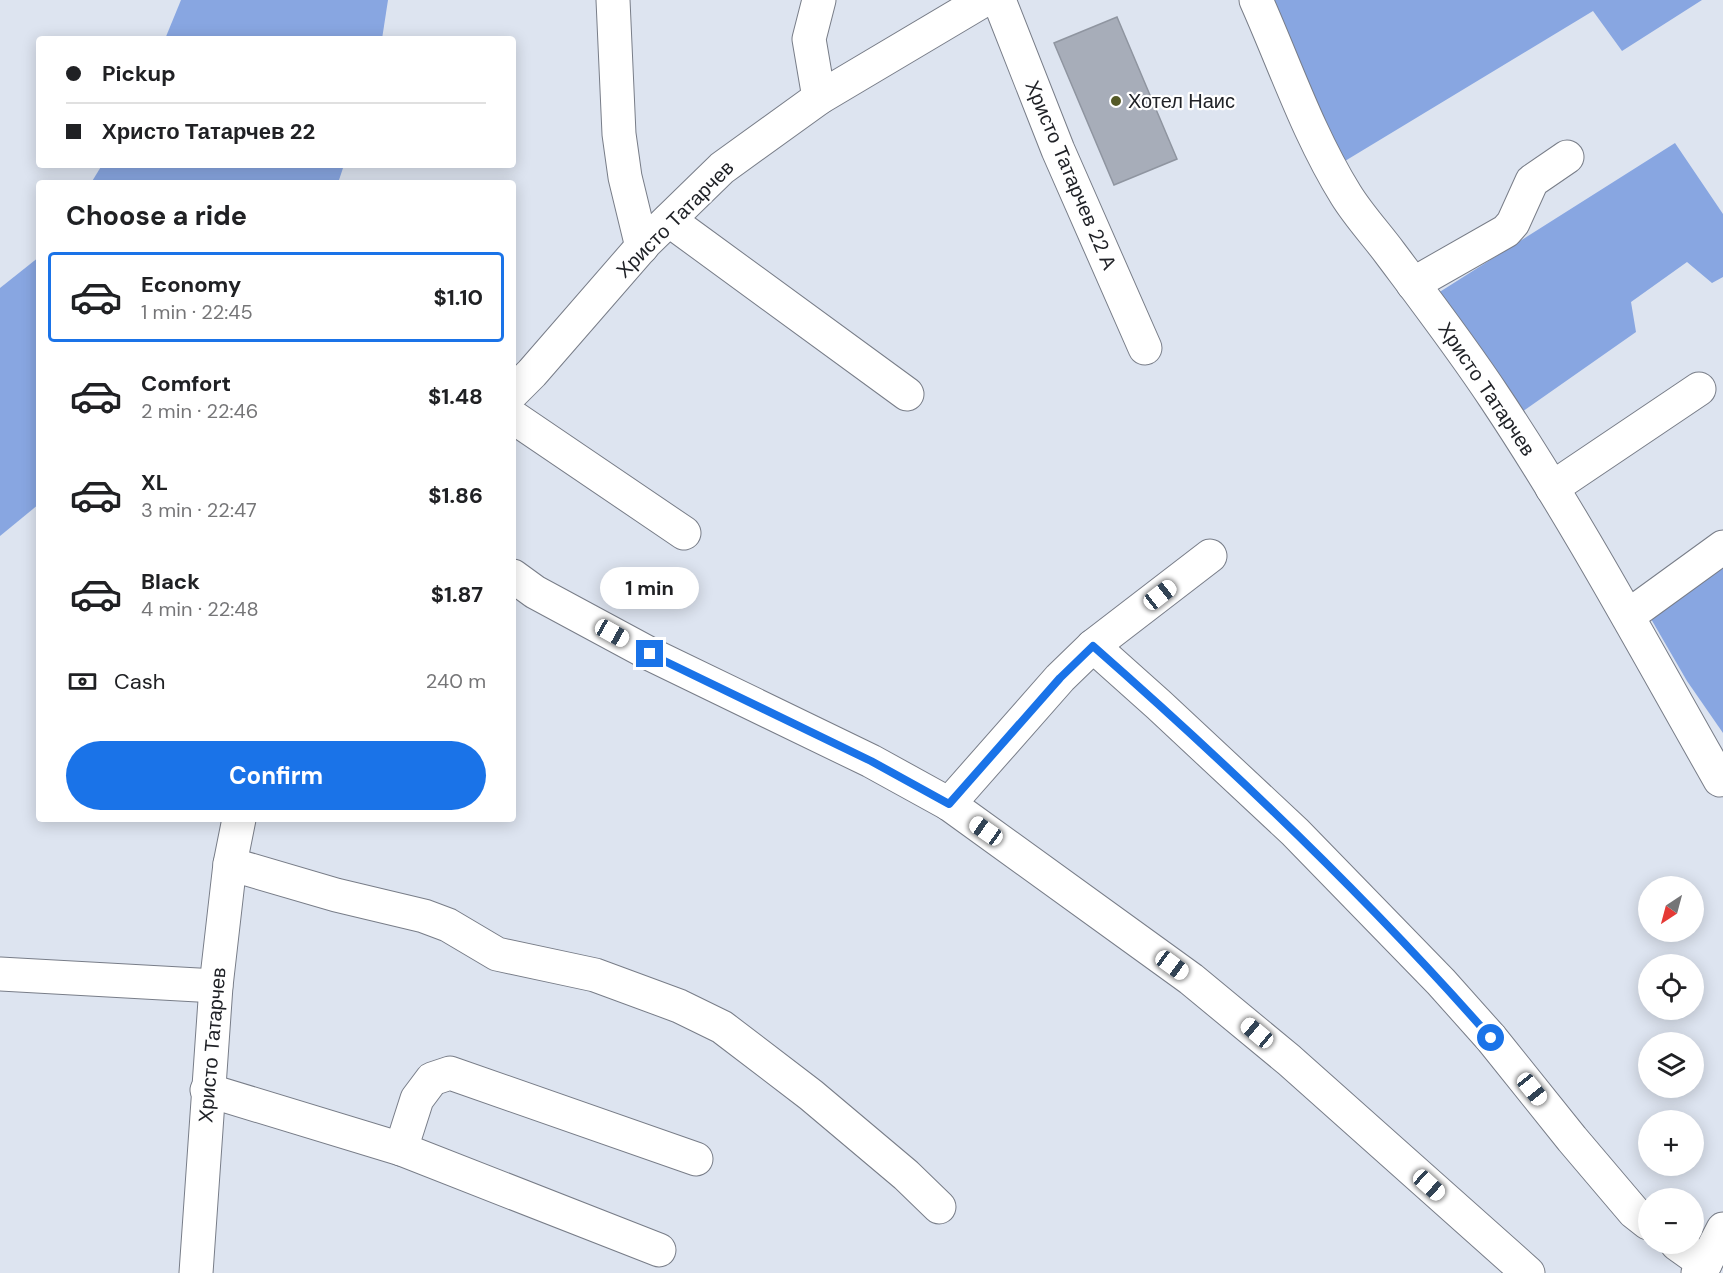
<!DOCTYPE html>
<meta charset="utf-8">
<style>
body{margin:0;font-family:"DM Sans",sans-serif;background:#f6f6f6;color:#202124;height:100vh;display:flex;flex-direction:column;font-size:22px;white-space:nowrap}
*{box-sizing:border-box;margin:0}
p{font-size:20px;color:#757577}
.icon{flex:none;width:33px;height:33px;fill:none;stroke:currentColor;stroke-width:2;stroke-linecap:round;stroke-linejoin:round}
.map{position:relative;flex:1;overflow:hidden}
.drawer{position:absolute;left:36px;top:180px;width:480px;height:642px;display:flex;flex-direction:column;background:#fff;border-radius:6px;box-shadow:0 3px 15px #0003}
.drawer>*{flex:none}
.banner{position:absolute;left:36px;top:36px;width:480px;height:132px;border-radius:6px;box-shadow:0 3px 15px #0003;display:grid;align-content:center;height:132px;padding:0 30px;background:#fff}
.needle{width:39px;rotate:216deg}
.controls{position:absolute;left:1638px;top:876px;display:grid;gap:12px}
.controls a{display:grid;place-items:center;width:66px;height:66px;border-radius:50%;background:#fff;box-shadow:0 3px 15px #0003;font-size:30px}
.end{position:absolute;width:27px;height:27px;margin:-14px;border:8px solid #1a73e8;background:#fff;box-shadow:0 0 0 3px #fff}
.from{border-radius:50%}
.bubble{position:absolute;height:42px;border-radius:21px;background:#fff;box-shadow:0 3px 15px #0003;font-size:20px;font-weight:700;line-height:42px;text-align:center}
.car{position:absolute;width:18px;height:36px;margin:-18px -9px;border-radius:8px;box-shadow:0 0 4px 2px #0007;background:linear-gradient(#fff 24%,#345 0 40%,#fff 0 76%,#345 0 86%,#fff 0)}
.banner b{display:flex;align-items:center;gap:21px;height:57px;font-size:22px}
.banner b+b{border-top:2px solid #e0e0e0}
.banner i{width:15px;height:15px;background:#202124}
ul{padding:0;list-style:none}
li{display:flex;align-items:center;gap:18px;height:90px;margin:0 12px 9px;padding:0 18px;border:3px solid transparent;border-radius:6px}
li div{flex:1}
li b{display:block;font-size:22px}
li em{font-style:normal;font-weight:700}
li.on{border-color:#1a73e8}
li>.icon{width:54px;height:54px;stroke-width:1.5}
h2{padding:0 30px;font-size:27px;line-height:72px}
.pay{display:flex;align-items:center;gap:15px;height:66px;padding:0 30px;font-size:22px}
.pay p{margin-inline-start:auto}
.button{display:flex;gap:12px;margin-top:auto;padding:12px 30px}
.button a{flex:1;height:69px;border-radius:36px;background:#1a73e8;color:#fff;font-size:24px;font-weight:700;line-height:69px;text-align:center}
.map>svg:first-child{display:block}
.forest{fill:#88a6e1}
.building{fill:#a7adb9;stroke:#8f95a0;stroke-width:1.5}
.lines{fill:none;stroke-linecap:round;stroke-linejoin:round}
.street-casing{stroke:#787d88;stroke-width:35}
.secondary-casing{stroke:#787d88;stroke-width:35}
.street{stroke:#fff;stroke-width:33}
.secondary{stroke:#fff;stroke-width:33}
.route{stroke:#1a73e8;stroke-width:8}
.poi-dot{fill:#555a27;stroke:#fff;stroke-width:2}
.labels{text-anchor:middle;stroke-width:4.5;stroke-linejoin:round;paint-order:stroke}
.poi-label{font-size:20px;fill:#202227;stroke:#fff;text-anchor:start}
.street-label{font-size:20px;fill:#202227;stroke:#fff}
</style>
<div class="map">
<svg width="1723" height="1273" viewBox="0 0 1723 1273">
<rect width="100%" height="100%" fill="#dde4f0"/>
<!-- forest -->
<g class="forest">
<path d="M181 0H388L382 39H165Z"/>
<path d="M1265 0H1702L1622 51 1593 11 1345 161Z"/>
<path d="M1675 143 1723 214V277L1712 283 1687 262 1631 302 1636 332 1519 414 1438 293Z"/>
<path d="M102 165H344L338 183H91Z"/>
<path d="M39 257V504L0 536V288Z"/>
<path d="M1723 558V733L1687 681 1647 612Z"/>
</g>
<!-- building -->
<path class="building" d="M1117 17 1177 159 1114 185 1054 43Z"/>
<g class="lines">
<defs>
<g id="street">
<path d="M613 0 619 134 625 177 642 247"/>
<path d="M819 0 809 39 819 98"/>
<path d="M999 0 1058 150 1145 348"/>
<path d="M1256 0C1285 65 1308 134 1346 195 1359 216 1376 234 1390 253 1426 301 1462 348 1495 398 1577 521 1647 652 1720 780"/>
<path d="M669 220 907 394"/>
<path d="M1413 284 1506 231 1513 223 1532 181 1567 157"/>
<path d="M513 417 684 533"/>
<path d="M1552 488 1699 389"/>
<path d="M513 576 535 592 650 654 871 761 949 804 1191 979 1289 1060 1528 1273"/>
<path d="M1628 616 1723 547"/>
<path d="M1093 646 1159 705 1295 832 1441 982 1491 1038 1572 1139 1634 1212 1648 1223"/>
<path d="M949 804 1060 678 1093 646 1210 556"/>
<path d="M230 864 336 895 424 916 448 925 497 954 595 975 679 1006 722 1027 811 1095 906 1175 939 1207"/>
<path d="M0 974 216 986"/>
<path d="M207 1090 401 1149 659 1250"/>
<path d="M401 1149 417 1099 432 1079 450 1073 696 1159"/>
<path d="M1677 1244 1705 1264"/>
<path d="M1698 1273 1705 1264 1723 1229"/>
</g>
<g id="secondary">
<path d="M513 392 532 373 645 243 722 168 819 98 984 0"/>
<path d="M196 1273 216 986 230 864 239 819"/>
</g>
</defs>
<!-- street casing -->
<use href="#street" class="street-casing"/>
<!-- secondary casing -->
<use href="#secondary" class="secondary-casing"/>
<!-- street -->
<use href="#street" class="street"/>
<!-- secondary -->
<use href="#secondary" class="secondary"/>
</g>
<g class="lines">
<!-- route -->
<path class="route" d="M650 654 871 761 949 804 1060 678 1093 646C1233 769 1368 898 1491 1038"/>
</g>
<!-- markers -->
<circle class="poi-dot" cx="1116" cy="101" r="6"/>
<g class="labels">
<!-- poi labels -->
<g class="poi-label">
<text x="1128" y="108">Хотел Наис</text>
</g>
<!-- street labels -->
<g class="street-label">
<text transform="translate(1071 175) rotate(67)" y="7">Христо Татарчев 22 А</text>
<text transform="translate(675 219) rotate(-45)" y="7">Христо Татарчев</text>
<text transform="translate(1487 389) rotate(56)" y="7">Христо Татарчев</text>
<text transform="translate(212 1045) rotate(-85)" y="7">Христо Татарчев</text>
</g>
</g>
</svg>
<div class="controls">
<a><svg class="needle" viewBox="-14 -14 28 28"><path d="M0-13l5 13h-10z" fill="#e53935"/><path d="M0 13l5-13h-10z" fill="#757577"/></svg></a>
<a><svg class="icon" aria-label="locate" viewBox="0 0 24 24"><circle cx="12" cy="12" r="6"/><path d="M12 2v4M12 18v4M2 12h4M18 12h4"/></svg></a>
<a><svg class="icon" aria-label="layers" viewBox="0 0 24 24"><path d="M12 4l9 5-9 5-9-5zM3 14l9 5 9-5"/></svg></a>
<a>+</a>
<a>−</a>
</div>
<i class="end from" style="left:1491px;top:1038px"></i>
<i class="end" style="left:650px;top:654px"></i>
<div class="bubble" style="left:600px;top:567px;width:99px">1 min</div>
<i class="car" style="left:1160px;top:595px;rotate:52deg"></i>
<i class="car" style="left:612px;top:633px;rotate:119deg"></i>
<i class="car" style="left:986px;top:831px;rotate:305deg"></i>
<i class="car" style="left:1172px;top:965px;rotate:126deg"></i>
<i class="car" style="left:1257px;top:1033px;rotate:310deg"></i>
<i class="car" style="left:1532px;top:1089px;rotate:141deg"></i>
<i class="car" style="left:1429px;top:1185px;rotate:132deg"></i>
<div class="banner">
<b><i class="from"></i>Pickup</b>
<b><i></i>Христо Татарчев 22</b>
</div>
<section class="drawer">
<h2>Choose a ride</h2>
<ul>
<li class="on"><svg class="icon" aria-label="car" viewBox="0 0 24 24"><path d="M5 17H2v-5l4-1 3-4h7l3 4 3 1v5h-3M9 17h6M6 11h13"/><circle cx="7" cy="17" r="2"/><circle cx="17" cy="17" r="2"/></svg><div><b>Economy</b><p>1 min · 22:45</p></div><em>$1.10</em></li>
<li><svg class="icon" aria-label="car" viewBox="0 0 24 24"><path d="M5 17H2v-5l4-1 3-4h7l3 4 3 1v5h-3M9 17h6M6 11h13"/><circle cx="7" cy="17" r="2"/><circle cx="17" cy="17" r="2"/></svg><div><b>Comfort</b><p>2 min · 22:46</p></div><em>$1.48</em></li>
<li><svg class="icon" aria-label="car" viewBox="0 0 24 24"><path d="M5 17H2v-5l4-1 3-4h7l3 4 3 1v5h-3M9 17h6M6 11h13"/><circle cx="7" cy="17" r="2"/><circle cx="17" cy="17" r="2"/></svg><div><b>XL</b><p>3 min · 22:47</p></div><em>$1.86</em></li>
<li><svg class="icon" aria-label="car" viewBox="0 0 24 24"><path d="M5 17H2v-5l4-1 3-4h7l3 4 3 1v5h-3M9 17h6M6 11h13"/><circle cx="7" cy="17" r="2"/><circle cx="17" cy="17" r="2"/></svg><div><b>Black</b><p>4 min · 22:48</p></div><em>$1.87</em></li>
</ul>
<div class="pay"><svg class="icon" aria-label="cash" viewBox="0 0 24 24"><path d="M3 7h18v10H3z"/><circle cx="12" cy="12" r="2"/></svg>Cash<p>240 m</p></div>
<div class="button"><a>Confirm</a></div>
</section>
</div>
